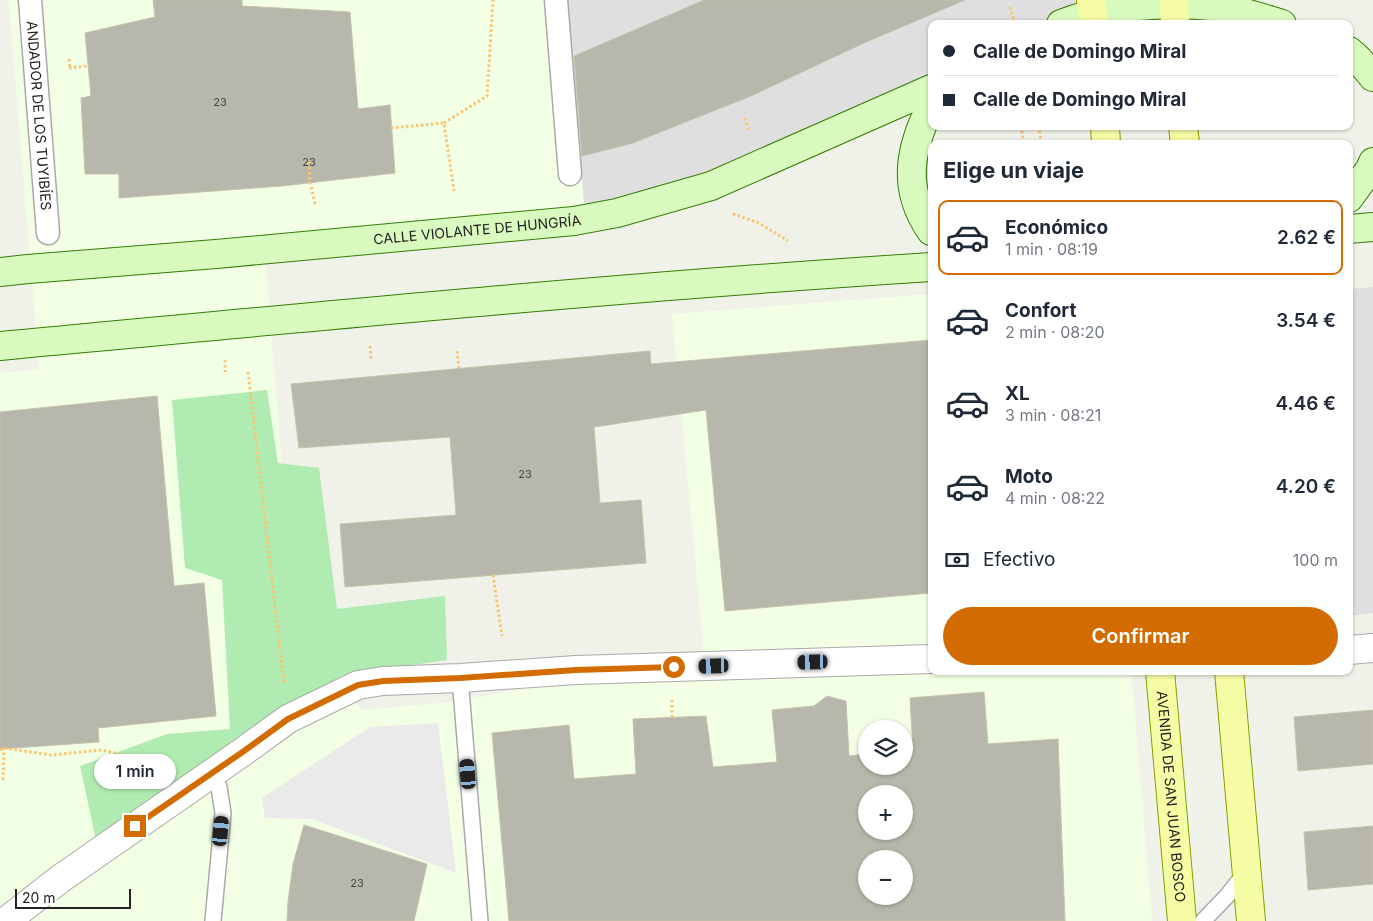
<!DOCTYPE html>
<html lang="es">
<meta charset="utf-8">
<style>
body{margin:0;font-family:Inter,sans-serif;background:#f2f2f3;color:#1f2937;height:100vh;display:flex;flex-direction:column;font-size:19px;white-space:nowrap}
*{box-sizing:border-box;margin:0}
p{font-size:16px;color:#747a83}
.icon{flex:none;width:28px;height:28px;fill:none;stroke:currentColor;stroke-width:2;stroke-linecap:round;stroke-linejoin:round}
.map{position:relative;flex:1;overflow:hidden}
.panel{position:absolute;left:928px;top:140px;width:425px;height:535px;display:flex;flex-direction:column;background:#fff;border-radius:10px;box-shadow:0 1px 4px #0004}
.panel>*{flex:none}
.guide{position:absolute;left:928px;top:20px;width:425px;height:110px;border-radius:10px;box-shadow:0 1px 4px #0004;display:grid;align-content:center;height:110px;padding:0 15px;background:#fff}
.tools{position:absolute;left:858px;top:720px;display:grid;gap:10px}
.tools a{display:grid;place-items:center;width:55px;height:55px;border-radius:50%;background:#fff;box-shadow:0 1px 4px #0004;font-size:25px}
.scale{position:absolute;left:15px;bottom:12px;width:116px;box-sizing:border-box;padding-left:5px;border:2px solid #222;border-top:0;font-size:14px;line-height:18px;white-space:nowrap;color:#222;-webkit-text-stroke:4px #fff;paint-order:stroke}
.end{position:absolute;width:22px;height:22px;margin:-11px;border:6px solid #d36c00;background:#fff;box-shadow:0 0 0 2px #fff}
.from{border-radius:50%}
.bubble{position:absolute;height:35px;border-radius:18px;background:#fff;box-shadow:0 1px 4px #0004;font-size:16px;font-weight:600;line-height:35px;text-align:center}
.car{position:absolute;width:15px;height:30px;margin:-15px -8px;border-radius:6px;box-shadow:0 0 4px 1px #0007;background:linear-gradient(#222 24%,#8ab4d8 0 40%,#222 0 76%,#8ab4d8 0 86%,#222 0)}
.guide b{display:flex;align-items:center;gap:18px;height:48px;font-size:19px}
.guide b+b{border-top:1px solid #e0e1e3}
.guide i{width:12px;height:12px;background:#1f2937}
ul{padding:0;list-style:none}
li{display:flex;align-items:center;gap:15px;height:75px;margin:0 10px 8px;padding:0 5px;border:2px solid transparent;border-radius:10px}
li div{flex:1}
li b{display:block;font-size:19px}
li em{font-style:normal;font-weight:600}
li.current{border-color:#d36c00}
li>.icon{width:45px;height:45px;stroke-width:1.5}
h2{padding:0 15px;font-size:22px;line-height:60px}
.pay{display:flex;align-items:center;gap:12px;height:55px;padding:0 15px;font-size:19px}
.pay p{margin-inline-start:auto}
.action{display:flex;gap:10px;margin-top:auto;padding:10px 15px}
.action a{flex:1;height:58px;border-radius:30px;background:#d36c00;color:#fff;font-size:20px;font-weight:600;line-height:58px;text-align:center}
.map>svg:first-child{display:block}
.residential{fill:#e0dfdf}
.education{fill:#f2ffe5;fill-rule:evenodd}
.grass{fill:#b0ebb1}
.parking{fill:#eaeaea}
.building{fill:#b8b7ab;stroke:#c4c3ab;fill-rule:evenodd}
.lines{fill:none;stroke-linecap:round;stroke-linejoin:round}
.service-casing{stroke:#a9a9a9;stroke-width:18}
.pedestrian-casing{stroke:#a9a9a9;stroke-width:25}
.minor-casing{stroke:#a9a9a9;stroke-width:30}
.secondary-casing{stroke:#337d05;stroke-width:30}
.primary-casing{stroke:#839f00;stroke-width:30}
.path{stroke:#fac572;stroke-width:3;stroke-dasharray:2.5 2.5;stroke-linecap:butt}
.service{stroke:#fff;stroke-width:15}
.pedestrian{stroke:#fff;stroke-width:22}
.minor{stroke:#fff;stroke-width:28}
.secondary{stroke:#d9fabf;stroke-width:28}
.primary{stroke:#f5fca4;stroke-width:28}
.route{stroke:#d36c00;stroke-width:6}
.labels{text-anchor:middle;stroke-width:4.5;stroke-linejoin:round;paint-order:stroke}
.number-label{font-size:11px;fill:#484744}
.street-label{font-size:14px;fill:#222;stroke:#fff}
</style>
<div class="map">
<svg width="1373" height="921" viewBox="0 0 1373 921">
<rect width="100%" height="100%" fill="#f0f2e9"/>
<!-- residential -->
<g class="residential">
<path d="M568 0H1091L1069 24H931V87L882 109 585 220Z"/>
<path d="M1373 287V613L1349 616V289Z"/>
</g>
<!-- education -->
<path class="education" d="M9 0H567L584 205 264 240 297 659 364 710 462 701 704 652 672 314 931 294V671H1131L1152 921H0V373L39 369ZM866 729H904V766H866ZM866 794H904V831H866ZM866 859H904V896H866Z"/>
<!-- grass -->
<path class="grass" d="M267 390 278 463 319 468 337 609 445 596 447 660 343 675 267 724 96 840 80 766 167 734 230 729 222 580 185 568 172 400Z"/>
<!-- parking -->
<path class="parking" d="M438 723 456 873 312 819 265 818 262 798 370 727Z"/>
<!-- building -->
<g class="building">
<path d="M153 0H242V6L350 12 358 109 390 105 395 173 282 186 119 198V174H85L81 98 91 96 85 33 155 17Z"/>
<path d="M704 0H965L864 43 751 96 633 143 582 156 574 56Z"/>
<path d="M931 340V593L725 611 706 410 594 427 600 503 641 500 646 563 345 587 340 524 456 515 450 437 299 448 291 384 650 351 651 364Z"/>
<path d="M157 396 174 586 204 583 216 716 98 728 99 742 0 749V412Z"/>
<path d="M984 692 988 744 1058 739 1065 921H509L492 733 569 725 574 779 636 774 633 719 706 716 713 767 777 762 772 710 814 706 827 696 846 701 849 756 866 754V766H904V751L913 750 910 698ZM866 794H904V831H866ZM866 859H904V896H866Z"/>
<path d="M1373 710V764L1298 771 1294 717Z"/>
<path d="M304 825 427 864 414 921H287L288 901 293 864Z"/>
<path d="M1373 826V884L1308 890 1304 832Z"/>
</g>
<g class="lines">
<defs>
<g id="service">
<path d="M460 678 480 921"/>
<path d="M211 774 219 787 223 813 213 921"/>
<path d="M1203 921 1227 896 1246 872"/>
</g>
<g id="pedestrian">
<path id="s1" d="M30 0 48 233"/>
<path d="M556 0 570 174"/>
</g>
<g id="minor">
<path d="M1349 650 1373 648"/>
<path d="M6 921 60 879 244 751 288 719 358 685 383 681 460 678 576 670 931 659"/>
</g>
<g id="secondary">
<path d="M1061 24C1107 6 1162 1 1212 6 1236 9 1259 17 1282 24"/>
<path d="M1349 51 1359 60 1373 77"/>
<path d="M931 106C909 150 902 189 931 231"/>
<path d="M1349 198 1370 169 1373 162"/>
<path d="M1349 229 1373 227"/>
<path id="s2" d="M0 272 28 269 216 254 574 221 617 213 711 186 931 89"/>
<path d="M0 346C310 317 620 287 931 267"/>
</g>
<g id="primary">
<path d="M1091 0 1094 24"/>
<path d="M1174 0 1175 24"/>
<path d="M1105 126 1106 144"/>
<path d="M1183 126 1185 144"/>
<path id="s3" d="M1160 671 1182 921"/>
<path d="M1229 671 1251 921"/>
</g>
</defs>
<!-- service casing -->
<use href="#service" class="service-casing"/>
<!-- pedestrian casing -->
<use href="#pedestrian" class="pedestrian-casing"/>
<!-- minor casing -->
<use href="#minor" class="minor-casing"/>
<!-- secondary casing -->
<use href="#secondary" class="secondary-casing"/>
<!-- primary casing -->
<use href="#primary" class="primary-casing"/>
<!-- path -->
<g class="path">
<path d="M1010 7 1015 24"/>
<path d="M69 59 70 68"/>
<path d="M69 68 87 66"/>
<path d="M745 118 750 132"/>
<path d="M444 123 487 96 493 0"/>
<path d="M1021 126 1024 144"/>
<path d="M1038 126 1042 144"/>
<path d="M391 128 444 123 454 191"/>
<path d="M309 162 310 182 315 204"/>
<path d="M733 214 759 223 788 241"/>
<path d="M370 346 371 359"/>
<path d="M457 351 459 368"/>
<path d="M225 360V372"/>
<path d="M248 372 284 684"/>
<path d="M493 575 502 636"/>
<path d="M672 700V720"/>
<path d="M0 750 4 748 51 755 102 750 119 754 149 775"/>
<path d="M3 780 4 748"/>
</g>
<!-- service -->
<use href="#service" class="service"/>
<!-- pedestrian -->
<use href="#pedestrian" class="pedestrian"/>
<!-- minor -->
<use href="#minor" class="minor"/>
<!-- secondary -->
<use href="#secondary" class="secondary"/>
<!-- primary -->
<use href="#primary" class="primary"/>
</g>
<g class="lines">
<!-- route -->
<path class="route" d="M135 826 244 751 288 719 358 685 383 681 460 678 576 670 674 667"/>
</g>
<g class="labels">
<!-- number labels -->
<g class="number-label">
<text x="220" y="106">23</text>
<text x="309" y="166">23</text>
<text x="525" y="478">23</text>
<text x="357" y="887">23</text>
</g>
<!-- street labels -->
<g class="street-label">
<text dy="5" stroke="none"><textPath href="#s1" startOffset="116">ANDADOR DE LOS TUYIBÍES</textPath></text>
<text dy="5" stroke="none"><textPath href="#s2" startOffset="479">CALLE VIOLANTE DE HUNGRÍA</textPath></text>
<text dy="5" stroke="none"><textPath href="#s3" startOffset="126">AVENIDA DE SAN JUAN BOSCO</textPath></text>
</g>
</g>
</svg>
<div class="tools">
<a><svg class="icon" aria-label="layers" viewBox="0 0 24 24"><path d="M12 4l9 5-9 5-9-5zM3 14l9 5 9-5"/></svg></a>
<a>+</a>
<a>−</a>
</div>
<div class="scale">20 m</div>
<i class="end from" style="left:674px;top:667px"></i>
<i class="end" style="left:135px;top:826px"></i>
<div class="bubble" style="left:94px;top:754px;width:82px">1 min</div>
<i class="car" style="left:813px;top:662px;rotate:268deg"></i>
<i class="car" style="left:714px;top:666px;rotate:268deg"></i>
<i class="car" style="left:468px;top:774px;rotate:355deg"></i>
<i class="car" style="left:221px;top:831px;rotate:5deg"></i>
<div class="guide">
<b><i class="from"></i>Calle de Domingo Miral</b>
<b><i></i>Calle de Domingo Miral</b>
</div>
<section class="panel">
<h2>Elige un viaje</h2>
<ul>
<li class="current"><svg class="icon" aria-label="car" viewBox="0 0 24 24"><path d="M5 17H2v-5l4-1 3-4h7l3 4 3 1v5h-3M9 17h6M6 11h13"/><circle cx="7" cy="17" r="2"/><circle cx="17" cy="17" r="2"/></svg><div><b>Económico</b><p>1 min · 08:19</p></div><em>2.62 €</em></li>
<li><svg class="icon" aria-label="car" viewBox="0 0 24 24"><path d="M5 17H2v-5l4-1 3-4h7l3 4 3 1v5h-3M9 17h6M6 11h13"/><circle cx="7" cy="17" r="2"/><circle cx="17" cy="17" r="2"/></svg><div><b>Confort</b><p>2 min · 08:20</p></div><em>3.54 €</em></li>
<li><svg class="icon" aria-label="car" viewBox="0 0 24 24"><path d="M5 17H2v-5l4-1 3-4h7l3 4 3 1v5h-3M9 17h6M6 11h13"/><circle cx="7" cy="17" r="2"/><circle cx="17" cy="17" r="2"/></svg><div><b>XL</b><p>3 min · 08:21</p></div><em>4.46 €</em></li>
<li><svg class="icon" aria-label="car" viewBox="0 0 24 24"><path d="M5 17H2v-5l4-1 3-4h7l3 4 3 1v5h-3M9 17h6M6 11h13"/><circle cx="7" cy="17" r="2"/><circle cx="17" cy="17" r="2"/></svg><div><b>Moto</b><p>4 min · 08:22</p></div><em>4.20 €</em></li>
</ul>
<div class="pay"><svg class="icon" aria-label="cash" viewBox="0 0 24 24"><path d="M3 7h18v10H3z"/><circle cx="12" cy="12" r="2"/></svg>Efectivo<p>100 m</p></div>
<div class="action"><a>Confirmar</a></div>
</section>
</div>
